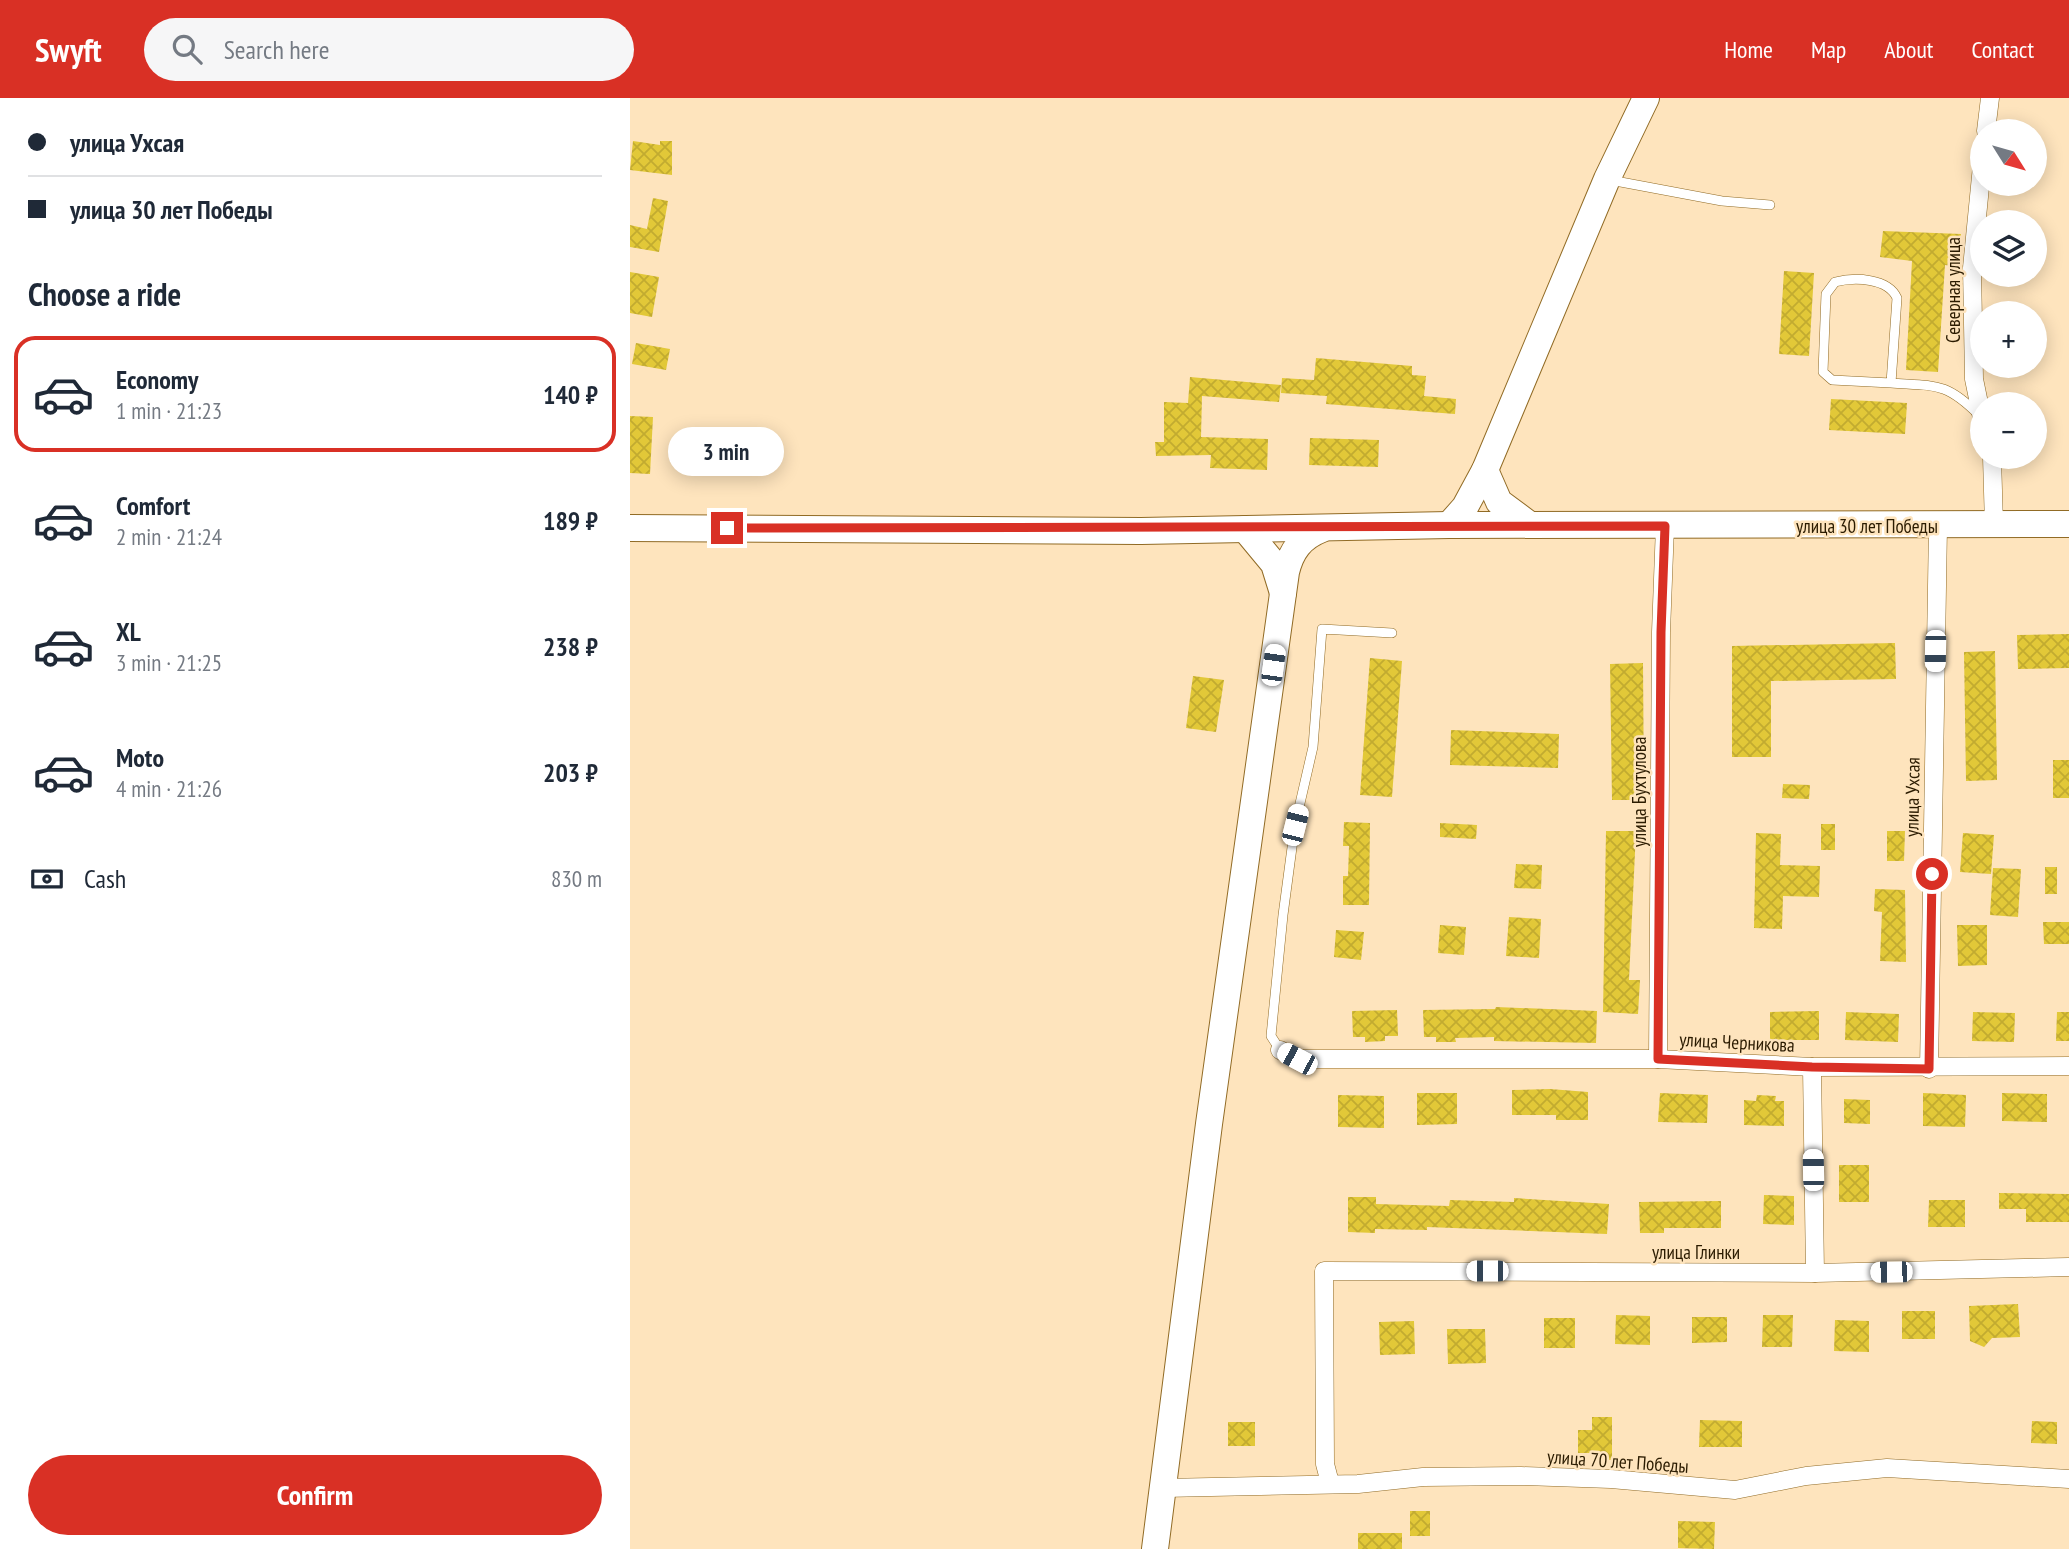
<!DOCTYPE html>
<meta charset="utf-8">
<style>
body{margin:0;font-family:"PT Sans Narrow",sans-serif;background:#f6f6f7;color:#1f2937;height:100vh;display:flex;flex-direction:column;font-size:26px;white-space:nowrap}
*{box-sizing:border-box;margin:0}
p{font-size:23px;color:#747a83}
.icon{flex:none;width:38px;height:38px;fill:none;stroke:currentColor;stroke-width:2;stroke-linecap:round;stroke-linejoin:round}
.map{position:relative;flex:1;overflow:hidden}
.panel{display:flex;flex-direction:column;background:#fff;width:630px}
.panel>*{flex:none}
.top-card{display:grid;align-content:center;height:154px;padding:0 28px;background:#fff}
.needle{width:46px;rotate:127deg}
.tools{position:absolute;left:1340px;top:21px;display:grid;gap:14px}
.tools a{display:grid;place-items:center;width:77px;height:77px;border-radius:50%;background:#fff;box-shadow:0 4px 18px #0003;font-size:35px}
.end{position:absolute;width:32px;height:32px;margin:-16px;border:9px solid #d93025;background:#fff;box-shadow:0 0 0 4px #fff}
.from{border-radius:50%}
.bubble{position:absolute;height:49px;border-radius:24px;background:#fff;box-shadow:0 4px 18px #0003;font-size:23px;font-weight:800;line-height:49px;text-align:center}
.car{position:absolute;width:21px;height:42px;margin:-21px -10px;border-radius:9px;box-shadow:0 0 5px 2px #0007;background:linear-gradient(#fff 24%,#345 0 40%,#fff 0 76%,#345 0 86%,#fff 0)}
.top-card b{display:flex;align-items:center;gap:24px;height:66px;font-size:26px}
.top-card b+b{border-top:2px solid #e0e1e3}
.top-card i{width:18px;height:18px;background:#1f2937}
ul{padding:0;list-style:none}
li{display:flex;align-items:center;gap:21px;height:116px;margin:0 14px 10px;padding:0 14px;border:4px solid transparent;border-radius:21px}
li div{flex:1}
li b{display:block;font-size:26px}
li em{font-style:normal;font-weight:800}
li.current{border-color:#d93025}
li>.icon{width:63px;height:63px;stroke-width:1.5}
h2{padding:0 28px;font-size:32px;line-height:84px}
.pay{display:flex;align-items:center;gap:18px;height:77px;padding:0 28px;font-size:26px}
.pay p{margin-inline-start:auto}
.primary-button{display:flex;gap:14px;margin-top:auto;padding:14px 28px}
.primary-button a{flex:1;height:80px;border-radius:42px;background:#d93025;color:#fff;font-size:28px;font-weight:800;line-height:80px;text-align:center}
header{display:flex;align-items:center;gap:42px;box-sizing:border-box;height:98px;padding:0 35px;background:#d93025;color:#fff}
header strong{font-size:33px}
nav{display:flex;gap:38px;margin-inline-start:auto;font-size:24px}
.search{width:490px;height:63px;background:#f6f6f7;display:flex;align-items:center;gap:18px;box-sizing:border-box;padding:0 24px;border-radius:38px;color:#747a83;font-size:26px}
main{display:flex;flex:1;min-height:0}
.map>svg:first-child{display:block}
.building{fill:url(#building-cross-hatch)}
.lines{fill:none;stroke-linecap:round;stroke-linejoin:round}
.lane-casing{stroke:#916b25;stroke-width:10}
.street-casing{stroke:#916b25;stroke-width:19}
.secondary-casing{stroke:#916b25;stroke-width:28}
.lane{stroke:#fff;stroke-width:9}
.street{stroke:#fff;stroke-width:18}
.secondary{stroke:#fff;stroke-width:26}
.route{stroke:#d93025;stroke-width:9}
.labels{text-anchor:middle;stroke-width:5;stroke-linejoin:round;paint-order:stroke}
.street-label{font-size:19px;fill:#2b1b00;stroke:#fee4bd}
</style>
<header>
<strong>Swyft</strong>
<div class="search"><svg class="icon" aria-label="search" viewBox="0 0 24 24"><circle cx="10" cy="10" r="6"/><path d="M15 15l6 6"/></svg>Search here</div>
<nav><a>Home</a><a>Map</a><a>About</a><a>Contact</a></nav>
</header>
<main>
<section class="panel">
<div class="top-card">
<b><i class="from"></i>улица Ухсая</b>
<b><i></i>улица 30 лет Победы</b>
</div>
<h2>Choose a ride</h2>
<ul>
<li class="current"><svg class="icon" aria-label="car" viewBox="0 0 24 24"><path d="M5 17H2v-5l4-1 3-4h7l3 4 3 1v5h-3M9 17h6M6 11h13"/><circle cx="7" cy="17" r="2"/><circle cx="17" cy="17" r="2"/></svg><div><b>Economy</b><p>1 min · 21:23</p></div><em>140 ₽</em></li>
<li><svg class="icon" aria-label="car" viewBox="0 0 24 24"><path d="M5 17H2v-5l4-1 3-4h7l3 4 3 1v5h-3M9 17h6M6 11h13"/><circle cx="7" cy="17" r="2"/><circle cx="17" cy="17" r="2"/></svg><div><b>Comfort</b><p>2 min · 21:24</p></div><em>189 ₽</em></li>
<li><svg class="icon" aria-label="car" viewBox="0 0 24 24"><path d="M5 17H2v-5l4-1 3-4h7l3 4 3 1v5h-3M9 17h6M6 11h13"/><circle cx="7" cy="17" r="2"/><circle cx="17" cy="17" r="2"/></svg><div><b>XL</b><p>3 min · 21:25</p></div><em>238 ₽</em></li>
<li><svg class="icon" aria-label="car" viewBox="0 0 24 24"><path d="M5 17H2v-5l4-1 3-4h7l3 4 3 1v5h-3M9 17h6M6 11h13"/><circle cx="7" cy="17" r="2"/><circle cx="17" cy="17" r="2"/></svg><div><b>Moto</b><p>4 min · 21:26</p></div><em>203 ₽</em></li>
</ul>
<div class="pay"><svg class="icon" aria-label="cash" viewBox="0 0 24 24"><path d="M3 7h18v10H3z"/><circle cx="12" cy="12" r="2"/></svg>Cash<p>830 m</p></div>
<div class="primary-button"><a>Confirm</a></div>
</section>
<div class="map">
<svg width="1439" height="1451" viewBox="0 0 1439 1451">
<defs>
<pattern id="building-cross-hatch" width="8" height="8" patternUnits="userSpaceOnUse" patternTransform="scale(1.75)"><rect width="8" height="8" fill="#e2c838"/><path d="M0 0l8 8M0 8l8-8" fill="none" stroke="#c2ab30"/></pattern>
</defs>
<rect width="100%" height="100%" fill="#fee4bd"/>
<!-- building -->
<g class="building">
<path d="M3 43 30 47V43H42V77L0 72Z"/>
<path d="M23 100 38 103 29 154 0 149V127L17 131Z"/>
<path d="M1253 133 1331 136 1328 169 1315 167 1308 274 1276 272 1282 163 1250 159Z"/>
<path d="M1154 173 1184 175 1179 258 1149 256Z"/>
<path d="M0 174 29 179 22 219 0 215Z"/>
<path d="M6 245 40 251 36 272 2 266Z"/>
<path d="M686 260 782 268V277L796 278 794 298 826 301 825 316 696 306 697 298 651 295 652 280 684 282Z"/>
<path d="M560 279 651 287 649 304 572 298 571 339 638 341 637 372 580 370 581 357 526 358 525 344H534V304L558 305Z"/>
<path d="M1201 301 1277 305 1275 336 1199 332Z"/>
<path d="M0 318 23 319 20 376 0 375Z"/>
<path d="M680 340 749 342 748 369 679 367Z"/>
<path d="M1439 536V570L1388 571 1387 537Z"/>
<path d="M1265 545 1266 581 1141 583V659H1102V548Z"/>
<path d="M1365 553 1367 682 1336 683 1334 554Z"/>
<path d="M740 560 772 563 762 699 730 697Z"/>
<path d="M1013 565 1014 702H982L980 566Z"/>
<path d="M563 578 594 582 586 634 556 630Z"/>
<path d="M821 632 929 636 928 670 820 667Z"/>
<rect x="1423" y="662" width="16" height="38"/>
<path d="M1153 686 1180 687 1179 701 1152 700Z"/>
<path d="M714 724 740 725 739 807H713V778H718L719 748H713Z"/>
<path d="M810 725 847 727 846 741 810 739Z"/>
<rect x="1191" y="726" width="14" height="26"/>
<path d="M976 733H1006L999 882H1010L1008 916 973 914Z"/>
<path d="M1257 733H1275L1274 763H1257Z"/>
<path d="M1126 735 1151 736 1150 767 1190 768 1189 799 1153 798 1152 831 1124 830Z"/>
<path d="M1333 735 1364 737 1361 776 1330 774Z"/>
<path d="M886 766 912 767 911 791 884 790Z"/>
<rect x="1415" y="769" width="12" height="27"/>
<path d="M1363 770 1391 771 1388 819 1360 817Z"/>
<path d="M1245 791 1275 792 1276 864 1250 863 1252 814 1244 813Z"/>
<path d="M879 819 911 821 909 860 876 858Z"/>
<path d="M1413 824H1439V846H1414Z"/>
<path d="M810 827 836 829 834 857 808 855Z"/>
<path d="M1327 827H1357V867L1328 868Z"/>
<path d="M706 832 734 834 731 862 704 859Z"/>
<path d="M866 909 967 913 966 945 864 943V939L825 940 826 944H806V939H794L793 912 865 911Z"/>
<path d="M767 912 768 938H755V943L735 944V939H723L722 913Z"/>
<path d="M1189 913V942H1140V914Z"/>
<path d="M1216 914 1269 916 1268 944 1215 942Z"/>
<path d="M1343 914 1385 915 1384 944 1342 943Z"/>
<path d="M1427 914H1439V943H1426Z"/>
<path d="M920 991 958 994V1022H926V1017H882V992Z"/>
<path d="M787 995H827V1026L787 1027Z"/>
<path d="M1030 995 1078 997 1077 1025 1028 1024Z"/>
<path d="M1293 995 1336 997 1335 1029 1293 1028Z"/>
<path d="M1372 995 1417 996V1024L1372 1023Z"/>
<path d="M708 997 754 998V1030L708 1029Z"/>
<path d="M1127 997 1146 998 1145 1003H1154V1028L1114 1027V1002L1126 1003Z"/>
<path d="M1214 1001 1240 1002V1026L1214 1025Z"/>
<rect x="1209" y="1067" width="30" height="37"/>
<path d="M1369 1095 1439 1096V1124H1396V1111H1369Z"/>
<path d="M1134 1097 1164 1098V1127L1133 1126Z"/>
<path d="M718 1099H746V1106L819 1108 820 1102 884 1104V1100L979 1106 977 1136 797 1129V1132L745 1131V1135L718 1134Z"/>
<path d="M1299 1102H1335V1129H1298Z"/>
<path d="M1091 1103V1130H1034V1135H1010L1009 1104Z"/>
<path d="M1388 1206 1390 1239 1362 1240 1354 1249 1340 1243 1339 1208Z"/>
<rect x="1272" y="1213" width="33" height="28"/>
<path d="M986 1217 1020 1218V1247L985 1246Z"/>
<path d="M1133 1217H1163L1162 1249H1132Z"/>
<path d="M1062 1219H1097V1244L1062 1245Z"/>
<rect x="914" y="1220" width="31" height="30"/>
<path d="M1205 1222 1239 1223V1254L1204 1253Z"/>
<path d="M784 1223 785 1256 750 1257 749 1224Z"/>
<path d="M817 1231H855L856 1265 818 1266Z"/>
<path d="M962 1319H982V1362L965 1361V1355H948V1332H962Z"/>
<path d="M1070 1322 1112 1323V1349H1069Z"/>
<path d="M1402 1323 1427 1324V1346L1401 1345Z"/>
<rect x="598" y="1324" width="27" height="24"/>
<rect x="780" y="1413" width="20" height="25"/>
<path d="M1048 1423 1085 1424 1084 1451 1048 1450Z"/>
<rect x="728" y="1435" width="44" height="16"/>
</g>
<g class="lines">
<defs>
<g id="lane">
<path d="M980 82 1092 103 1140 107"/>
<path d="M1261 285 1202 282 1193 274 1196 196 1205 184C1225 179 1258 180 1267 200L1261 285C1306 288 1316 284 1349 317"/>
<path d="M650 952 641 938 653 817 665 727 683 649 692 531 762 535"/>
</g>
<g id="street">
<path d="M1356 33 1360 0"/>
<path d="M1353 58 1342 170 1344 281 1353 325"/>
<path d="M1362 359 1364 427"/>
<path d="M650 952 667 961H1028L1182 969 1439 968"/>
<path d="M1028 961 1031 534 1035 428"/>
<path d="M1182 969 1185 1175"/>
<path d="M1299 971 1308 428"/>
<path d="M700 1385 695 1366 694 1173 1185 1175 1439 1169"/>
<path d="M533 1390 728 1386 793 1379 891 1378 981 1381 1105 1392 1176 1378 1257 1370 1439 1381"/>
</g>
<g id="secondary">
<path d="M855 372 869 404 900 427"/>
<path d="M819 427 835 409 855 372 977 81 1016 0"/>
<path d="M0 430 511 433 819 427 1439 426"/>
<path d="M615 431 644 466 653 495"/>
<path d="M525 1451 579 1026 656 474C661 453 671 439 692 431"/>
</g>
</defs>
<!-- lane casing -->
<use href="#lane" class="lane-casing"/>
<!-- street casing -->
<use href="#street" class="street-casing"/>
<!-- secondary casing -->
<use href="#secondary" class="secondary-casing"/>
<!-- lane -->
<use href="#lane" class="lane"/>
<!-- street -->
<use href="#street" class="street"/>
<!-- secondary -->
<use href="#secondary" class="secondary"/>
</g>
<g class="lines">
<!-- route -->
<path class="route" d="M97 430C410 432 723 428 1035 428L1031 534 1028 961 1182 969 1299 971 1302 776"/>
</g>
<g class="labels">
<!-- street labels -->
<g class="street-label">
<text transform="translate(1323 192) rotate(-90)" y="7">Северная улица</text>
<text x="1237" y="435">улица 30 лет Победы</text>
<text transform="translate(1009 694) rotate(-90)" y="7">улица Бухтулова</text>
<text transform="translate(1282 699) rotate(-89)" y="7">улица Ухсая</text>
<text transform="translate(1107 944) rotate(3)" y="7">улица Черникова</text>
<text x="1066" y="1161">улица Глинки</text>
<text transform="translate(988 1363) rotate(4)" y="7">улица 70 лет Победы</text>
</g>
</g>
</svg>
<div class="tools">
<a><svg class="needle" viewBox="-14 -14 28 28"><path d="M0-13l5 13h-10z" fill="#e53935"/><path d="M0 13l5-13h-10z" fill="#747a83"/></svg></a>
<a><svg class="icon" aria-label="layers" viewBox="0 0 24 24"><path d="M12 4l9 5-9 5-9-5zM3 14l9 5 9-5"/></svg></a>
<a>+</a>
<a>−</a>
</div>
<i class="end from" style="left:1302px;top:776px"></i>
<i class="end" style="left:97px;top:430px"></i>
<div class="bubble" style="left:38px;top:329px;width:116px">3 min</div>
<i class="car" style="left:1305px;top:553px;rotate:181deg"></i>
<i class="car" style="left:643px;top:567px;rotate:8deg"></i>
<i class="car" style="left:665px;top:727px;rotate:14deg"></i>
<i class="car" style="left:667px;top:961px;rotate:298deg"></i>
<i class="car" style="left:1183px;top:1072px;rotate:359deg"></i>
<i class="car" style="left:857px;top:1173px;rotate:270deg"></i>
<i class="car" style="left:1261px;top:1174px;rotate:269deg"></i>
</div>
</main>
